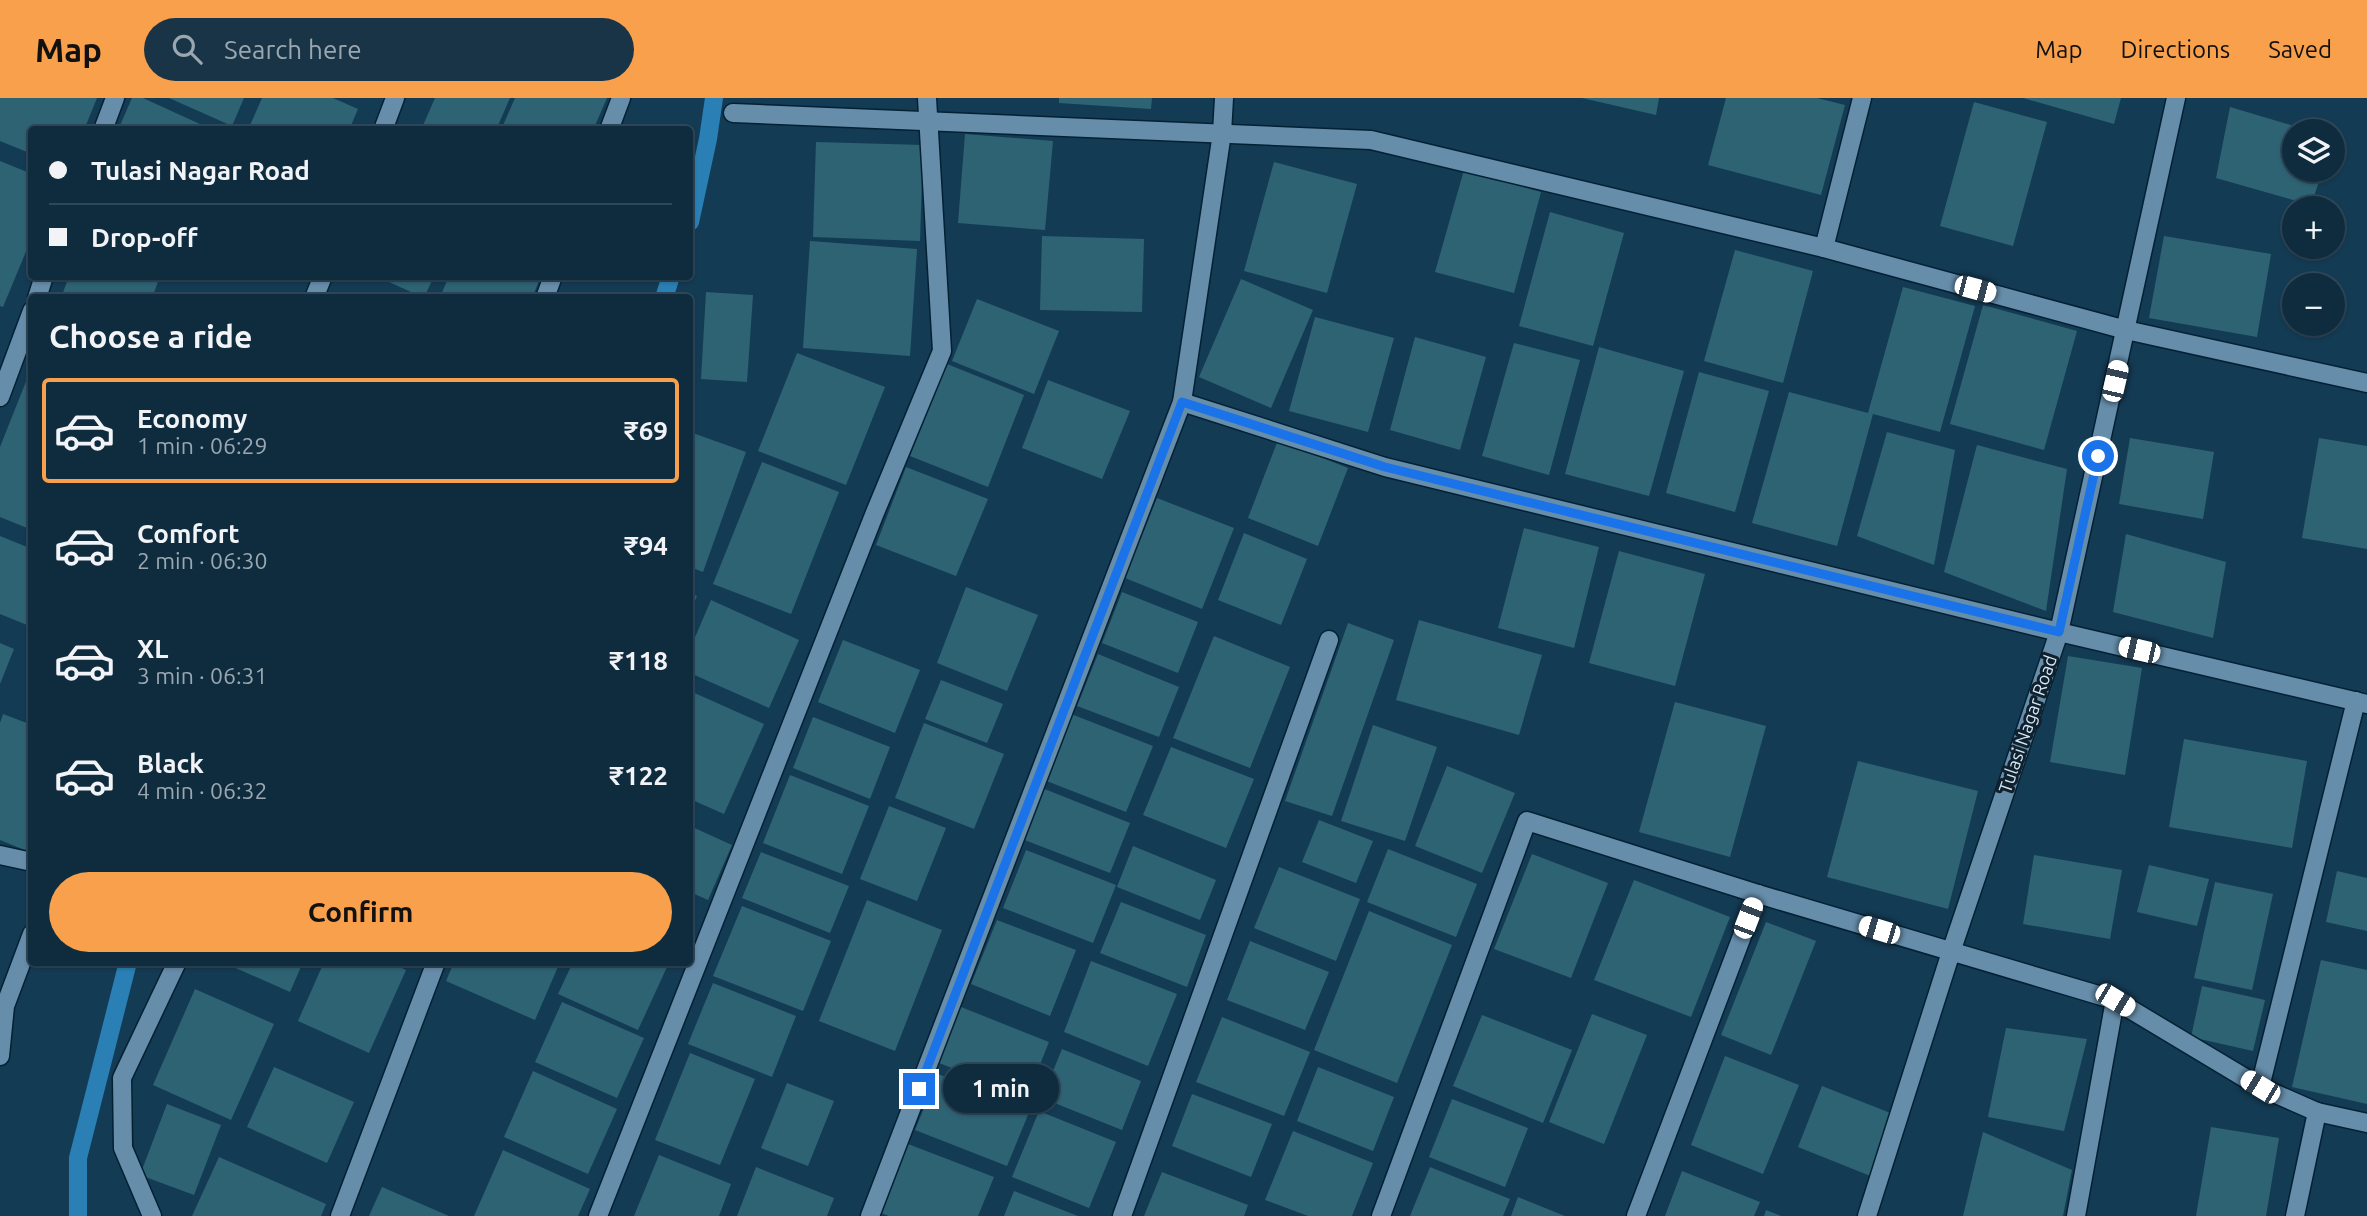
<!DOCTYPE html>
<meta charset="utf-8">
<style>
body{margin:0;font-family:Ubuntu,sans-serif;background:#183446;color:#f1f3f6;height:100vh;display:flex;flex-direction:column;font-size:26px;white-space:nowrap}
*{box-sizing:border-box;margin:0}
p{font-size:23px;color:#9ba7b0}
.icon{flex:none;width:38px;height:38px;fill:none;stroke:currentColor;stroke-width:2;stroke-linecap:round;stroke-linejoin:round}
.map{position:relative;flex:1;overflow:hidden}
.details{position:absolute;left:28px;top:196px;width:665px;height:672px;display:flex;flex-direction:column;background:#0f2c3f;border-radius:7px;box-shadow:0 2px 5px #0004,0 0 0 2px #2f4859}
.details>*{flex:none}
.top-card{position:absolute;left:28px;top:28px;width:665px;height:154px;border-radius:7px;box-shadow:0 2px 5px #0004,0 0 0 2px #2f4859;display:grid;align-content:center;height:154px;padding:0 21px;background:#0f2c3f}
.fabs{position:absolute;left:2282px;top:21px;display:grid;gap:14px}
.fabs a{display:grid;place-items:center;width:63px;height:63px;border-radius:50%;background:#0f2c3f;box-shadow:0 2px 5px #0004,0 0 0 2px #2f4859;font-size:35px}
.end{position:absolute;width:32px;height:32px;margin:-16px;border:9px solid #1a73e8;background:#fff;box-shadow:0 0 0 4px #fff}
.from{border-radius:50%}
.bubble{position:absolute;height:49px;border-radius:24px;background:#0f2c3f;box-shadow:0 2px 5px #0004,0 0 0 2px #2f4859;font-size:23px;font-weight:700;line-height:49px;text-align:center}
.car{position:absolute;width:21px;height:42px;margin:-21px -10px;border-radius:9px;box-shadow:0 0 5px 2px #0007;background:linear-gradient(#fff 24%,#345 0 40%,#fff 0 76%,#345 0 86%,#fff 0)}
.top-card b{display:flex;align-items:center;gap:24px;height:66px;font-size:26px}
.top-card b+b{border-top:2px solid #2f4859}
.top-card i{width:18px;height:18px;background:#f1f3f6}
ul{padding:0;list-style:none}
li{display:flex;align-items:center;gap:21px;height:105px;margin:0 14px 10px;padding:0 7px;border:4px solid transparent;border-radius:7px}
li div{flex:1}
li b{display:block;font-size:26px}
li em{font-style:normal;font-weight:700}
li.on{border-color:#f9a04c}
li>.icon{width:63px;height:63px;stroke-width:1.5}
h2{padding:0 21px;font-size:32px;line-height:84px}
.action{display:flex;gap:14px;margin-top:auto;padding:14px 21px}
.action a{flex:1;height:80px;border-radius:42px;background:#f9a04c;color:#111;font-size:28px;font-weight:700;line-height:80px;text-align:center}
header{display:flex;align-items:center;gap:42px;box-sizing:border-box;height:98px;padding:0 35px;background:#f9a04c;color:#111}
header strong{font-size:33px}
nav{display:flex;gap:38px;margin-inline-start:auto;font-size:24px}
.search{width:490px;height:63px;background:#183446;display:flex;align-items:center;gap:18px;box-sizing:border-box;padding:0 24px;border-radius:38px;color:#9ba7b0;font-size:26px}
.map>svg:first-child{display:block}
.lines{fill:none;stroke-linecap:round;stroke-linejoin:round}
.stream{stroke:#2a7fb4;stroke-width:18}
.building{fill:#2e6374}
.minor-casing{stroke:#042134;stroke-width:21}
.minor{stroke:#668daa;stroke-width:18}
.route{stroke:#1a73e8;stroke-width:9}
.labels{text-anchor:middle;stroke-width:6;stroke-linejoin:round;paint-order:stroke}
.street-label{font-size:18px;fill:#d2e7f7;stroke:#10202c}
</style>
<header>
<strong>Map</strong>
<div class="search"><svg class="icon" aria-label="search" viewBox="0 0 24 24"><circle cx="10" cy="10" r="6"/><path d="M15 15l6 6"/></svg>Search here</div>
<nav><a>Map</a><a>Directions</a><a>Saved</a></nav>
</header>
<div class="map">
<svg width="2367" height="1118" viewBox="0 0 2367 1118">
<rect width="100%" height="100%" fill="#143b54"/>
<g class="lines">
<!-- stream -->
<g class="stream">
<path d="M690 124 708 41 714 0"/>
<path d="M664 200 671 178"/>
<path d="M78 1118V1060L128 864"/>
</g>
</g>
<!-- building -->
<g class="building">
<path d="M0 0H97L84 32H32V56L0 43Z"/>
<path d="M132 0H143L213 32H118Z"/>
<path d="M169 0H244L232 28Z"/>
<path d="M262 0H333L358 11 349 32H248Z"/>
<path d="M435 0H510L496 32H421Z"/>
<path d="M515 0H607L593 32H501Z"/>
<path d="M1059 0H1152L1151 11 1059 5Z"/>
<path d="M1582 0H1659L1656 17Z"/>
<path d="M1726 0H1817L1845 7 1821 97 1708 67Z"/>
<path d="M2023 0H2121L2114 26Z"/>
<path d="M1974 4 2047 24 2013 148 1940 128Z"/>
<path d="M2230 9 2311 33H2294V72H2323L2311 107 2216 80Z"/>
<path d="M965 36 1053 43 1045 132 958 125Z"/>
<path d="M816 44 923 47 920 143 813 139Z"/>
<path d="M0 63 32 76V139L3 209 0 208Z"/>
<path d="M1274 64 1357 86 1327 195 1244 173Z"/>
<path d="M1464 72 1541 94 1514 195 1435 174Z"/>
<path d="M1550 114 1624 135 1593 248 1519 228Z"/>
<path d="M1042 138 1144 141 1142 214 1040 212Z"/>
<path d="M2164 138 2271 156 2257 239 2149 220Z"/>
<path d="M810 143 917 151 910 258 803 250Z"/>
<path d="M1735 152 1813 173 1783 285 1704 263Z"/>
<path d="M69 178H152L159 181 152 200H61Z"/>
<path d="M376 178H434L424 200Z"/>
<path d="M449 178H541L532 200H447L441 197Z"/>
<path d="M1241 181 1313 212 1271 310 1199 279Z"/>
<path d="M1903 189 1975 208 1940 334 1873 316 1837 448 1752 425 1789 294 1868 315Z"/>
<path d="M706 194 753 197 747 284 701 281Z"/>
<path d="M977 201 1059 233 1034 296 952 263Z"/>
<path d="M1983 207 2077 233 2044 352 1950 326Z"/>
<path d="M1315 219 1394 240 1368 334 1289 313Z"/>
<path d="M1415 239 1486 259 1460 352 1390 332Z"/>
<path d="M1514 245 1580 262 1549 377 1482 358Z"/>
<path d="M1599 249 1684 273 1649 398 1565 376Z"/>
<path d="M797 255 885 289 846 387 758 353Z"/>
<path d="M947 266 1024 297 988 389 910 358Z"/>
<path d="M1699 274 1769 293 1735 414 1666 395Z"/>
<path d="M29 276 32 277V432L0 419V349Z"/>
<path d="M1048 282 1130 313 1102 381 1022 350Z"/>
<path d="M690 334 746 354 703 474 690 469Z"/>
<path d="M1887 334 1955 352 1934 467 1857 438Z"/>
<path d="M2130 340 2214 354 2203 421 2119 406Z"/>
<path d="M2319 340 2367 348V451L2302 440Z"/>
<path d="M1278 342 1348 370 1318 448 1248 420Z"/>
<path d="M1977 347 2067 371 2046 513 1944 474Z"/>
<path d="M762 364 839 394 791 516 713 486Z"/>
<path d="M906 369 988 401 956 478 876 447Z"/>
<path d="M1157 400 1234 430 1202 511 1125 480Z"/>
<path d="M1524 430 1599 449 1574 550 1498 530Z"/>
<path d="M1244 435 1307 461 1281 527 1218 502Z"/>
<path d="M2126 436 2226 464 2213 540 2113 514Z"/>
<path d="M0 438 32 451V515L27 527 0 516Z"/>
<path d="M1619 453 1705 476 1675 588 1589 565Z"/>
<path d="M966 489 1038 517 1007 593 937 565Z"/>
<path d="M690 494 697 498 690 515Z"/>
<path d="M1122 494 1198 524 1178 575 1102 545Z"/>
<path d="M711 502 799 542 769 610 690 575V551Z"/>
<path d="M1419 522 1542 557 1519 637 1396 602Z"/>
<path d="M1348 525 1394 542 1332 718 1285 703Z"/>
<path d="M1214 538 1290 569 1250 670 1173 640Z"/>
<path d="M843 542 920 572 895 635 818 604Z"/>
<path d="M0 545 14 551 0 586Z"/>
<path d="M1098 556 1179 589 1159 639 1077 608Z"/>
<path d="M2068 558 2142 570 2125 677 2050 664Z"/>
<path d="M941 582 1003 606 987 645 925 621Z"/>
<path d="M690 593 764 626 724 716 690 701Z"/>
<path d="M1675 604 1766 628 1730 759 1639 734Z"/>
<path d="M3 616 32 627V755L0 742V625Z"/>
<path d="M1071 616 1153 648 1126 714 1044 682Z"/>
<path d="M813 619 890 649 870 701 793 670Z"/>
<path d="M924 625 1004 656 974 731 895 700Z"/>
<path d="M1373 627 1437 649 1405 743 1341 723Z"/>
<path d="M2184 641 2307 663 2292 750 2169 729Z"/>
<path d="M1171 649 1254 681 1226 750 1143 717Z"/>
<path d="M1858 663 1978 693 1948 811 1827 779Z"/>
<path d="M1447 668 1515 695 1482 775 1415 748Z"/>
<path d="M790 677 869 708 842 776 763 745Z"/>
<path d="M1042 690 1130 725 1110 775 1022 741Z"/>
<path d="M889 708 946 730 917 803 860 781Z"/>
<path d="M1319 722 1373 743 1356 785 1302 764Z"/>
<path d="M690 728 732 747 708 802 690 794Z"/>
<path d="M1133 748 1216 782 1200 822 1117 789Z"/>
<path d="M1388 751 1477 786 1456 839 1367 804Z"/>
<path d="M1026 752 1116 787 1093 845 1003 810Z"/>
<path d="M761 754 849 788 830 835 742 800Z"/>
<path d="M1532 756 1608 785 1571 880 1494 851Z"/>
<path d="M2034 757 2122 772 2110 841 2023 826Z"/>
<path d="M2149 767 2209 781 2197 828 2137 814Z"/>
<path d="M1279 769 1360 801 1336 863 1254 830Z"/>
<path d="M2337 773 2367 780V833L2326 824Z"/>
<path d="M1634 782 1730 819 1691 919 1594 882Z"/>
<path d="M2215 784 2273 796 2252 892 2194 880Z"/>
<path d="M867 802 942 832 895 953 819 923Z"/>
<path d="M1121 804 1206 837 1187 889 1100 855Z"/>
<path d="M742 808 831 843 803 913 713 878Z"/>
<path d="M1369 813 1452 847 1397 985 1314 952Z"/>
<path d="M997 822 1076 852 1050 918 971 886Z"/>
<path d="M1766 824 1816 843 1771 957 1721 937Z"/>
<path d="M1250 843 1329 874 1305 932 1227 902Z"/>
<path d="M2321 862 2367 872V1006L2292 989Z"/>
<path d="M1091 863 1177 896 1148 968 1064 934Z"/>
<path d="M222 864H303L290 894Z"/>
<path d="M324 864H389L406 872 369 955 298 923Z"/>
<path d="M454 864H560L535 922 446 883Z"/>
<path d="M573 864H656L667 869 638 932 558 896Z"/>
<path d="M713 885 796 918 772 979 688 946Z"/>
<path d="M2202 888 2265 902 2253 953 2191 939Z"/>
<path d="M195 891 274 926 231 1022 153 987Z"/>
<path d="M562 904 644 940 617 1000 535 964Z"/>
<path d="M961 909 1049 944 1027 999 939 965Z"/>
<path d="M1592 916 1647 937 1604 1046 1549 1024Z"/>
<path d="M1482 917 1572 952 1543 1025 1453 988Z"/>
<path d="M1222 919 1310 954 1284 1018 1196 984Z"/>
<path d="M2006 930 2087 941 2064 1033 1988 1019Z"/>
<path d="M1062 951 1141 983 1122 1032 1042 1000Z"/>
<path d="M690 955 755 981 720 1067 655 1042Z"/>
<path d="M1725 958 1799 987 1763 1076 1691 1047Z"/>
<path d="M274 969 354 1004 327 1065 247 1029Z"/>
<path d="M1318 969 1394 999 1373 1053 1297 1023Z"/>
<path d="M533 973 617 1011 588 1076 504 1039Z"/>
<path d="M938 976 1030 1012 1007 1068 915 1032Z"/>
<path d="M787 985 834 1003 808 1068 761 1050Z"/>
<path d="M1822 988 1898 1018 1873 1079 1798 1049Z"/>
<path d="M1192 996 1272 1026 1251 1079 1172 1048Z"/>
<path d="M1452 1001 1528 1030 1505 1089 1429 1059Z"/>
<path d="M167 1006 221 1027 194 1097 140 1077Z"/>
<path d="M1039 1013 1116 1044 1089 1110 1012 1079Z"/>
<path d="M2211 1029 2279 1040 2266 1118H2196Z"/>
<path d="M1293 1033 1373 1065 1352 1118H1308L1265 1102Z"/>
<path d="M1983 1034 2072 1072 2063 1118H1963Z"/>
<path d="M908 1046 994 1079 978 1118H889L881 1115Z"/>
<path d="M503 1052 590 1091 578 1118H474Z"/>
<path d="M659 1057 731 1086 719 1118H634Z"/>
<path d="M219 1059 326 1106 321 1118H192Z"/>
<path d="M756 1069 834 1100 827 1118H737Z"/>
<path d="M1430 1069 1510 1101 1503 1118H1410Z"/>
<path d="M1682 1073 1760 1104 1754 1118H1665Z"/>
<path d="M1162 1074 1248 1107 1244 1118H1144Z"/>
<path d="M382 1089 449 1118H369Z"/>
<path d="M1014 1093 1078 1118H1004Z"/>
<path d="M1518 1099 1565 1118H1511Z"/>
<path d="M1766 1112 1781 1118H1764Z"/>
</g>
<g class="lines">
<defs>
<g id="minor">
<path d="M733 15 1371 42 1824 150 2126 232 2367 285"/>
<path d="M103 32 115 0"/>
<path d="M383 32 395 0"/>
<path d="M609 32 621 0"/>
<path d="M1824 150 1862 0"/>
<path d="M37 200 44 178"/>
<path d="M314 200 323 178"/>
<path d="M545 200 553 178"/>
<path d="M0 299 32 213"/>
<path d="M1182 304 1385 369 2059 534 2367 606"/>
<path d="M0 757 32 764"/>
<path d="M0 958 5 908 32 836"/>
<path d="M2260 989 2356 603"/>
<path d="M152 1118 123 1050 122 980 177 864"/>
<path d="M340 1118 436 864"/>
<path d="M598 1118 874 417 942 253 927 0"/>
<path d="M870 1118 1182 304 1222 35 1224 0"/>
<path d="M1122 1118 1329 542"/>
<path d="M1381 1118 1527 723 1758 796 2115 902 2260 989 2317 1014"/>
<path d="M1636 1118 1758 796"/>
<path d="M1867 1118 1951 854 2059 534 2176 0"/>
<path d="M2076 1118 2115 902"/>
<path d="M2295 1118 2317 1014 2367 1025"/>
</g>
</defs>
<!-- minor casing -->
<use href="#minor" class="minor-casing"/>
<!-- minor -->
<use href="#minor" class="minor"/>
</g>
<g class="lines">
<!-- route -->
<path class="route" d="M919 991 1182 304 1385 369 2059 534 2098 358"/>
</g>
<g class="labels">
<!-- street labels -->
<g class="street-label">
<text transform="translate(2028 626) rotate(-71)" y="6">Tulasi Nagar Road</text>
</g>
</g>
</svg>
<div class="fabs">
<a><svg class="icon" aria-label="layers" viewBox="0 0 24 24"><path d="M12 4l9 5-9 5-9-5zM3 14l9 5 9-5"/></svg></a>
<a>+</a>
<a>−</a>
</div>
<i class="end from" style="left:2098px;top:358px"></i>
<i class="end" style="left:919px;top:991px"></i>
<div class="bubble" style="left:943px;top:966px;width:116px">1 min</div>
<i class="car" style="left:1975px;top:191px;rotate:105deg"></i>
<i class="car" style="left:2115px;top:283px;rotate:13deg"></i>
<i class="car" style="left:2139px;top:552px;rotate:283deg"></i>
<i class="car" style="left:1748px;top:820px;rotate:21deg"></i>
<i class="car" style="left:1879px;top:832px;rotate:287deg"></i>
<i class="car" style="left:2115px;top:902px;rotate:121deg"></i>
<i class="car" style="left:2260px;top:989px;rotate:301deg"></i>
<div class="top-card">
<b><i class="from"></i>Tulasi Nagar Road</b>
<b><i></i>Drop-off</b>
</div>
<section class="details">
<h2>Choose a ride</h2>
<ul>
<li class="on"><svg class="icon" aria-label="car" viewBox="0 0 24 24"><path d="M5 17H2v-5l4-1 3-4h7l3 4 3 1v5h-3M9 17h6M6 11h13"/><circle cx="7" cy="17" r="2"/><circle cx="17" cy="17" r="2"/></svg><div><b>Economy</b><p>1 min · 06:29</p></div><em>₹69</em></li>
<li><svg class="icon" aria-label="car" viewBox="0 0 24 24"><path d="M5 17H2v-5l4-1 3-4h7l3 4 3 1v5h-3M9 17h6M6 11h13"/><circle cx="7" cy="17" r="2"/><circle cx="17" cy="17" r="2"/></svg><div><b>Comfort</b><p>2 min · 06:30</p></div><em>₹94</em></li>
<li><svg class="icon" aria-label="car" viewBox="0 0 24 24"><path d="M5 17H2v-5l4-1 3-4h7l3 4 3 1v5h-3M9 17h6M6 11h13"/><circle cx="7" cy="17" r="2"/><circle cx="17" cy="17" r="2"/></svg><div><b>XL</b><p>3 min · 06:31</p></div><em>₹118</em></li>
<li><svg class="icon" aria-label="car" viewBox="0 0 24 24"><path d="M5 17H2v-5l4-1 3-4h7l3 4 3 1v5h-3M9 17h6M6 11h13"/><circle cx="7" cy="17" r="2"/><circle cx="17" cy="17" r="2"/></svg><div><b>Black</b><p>4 min · 06:32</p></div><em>₹122</em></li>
</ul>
<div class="action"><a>Confirm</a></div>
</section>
</div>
